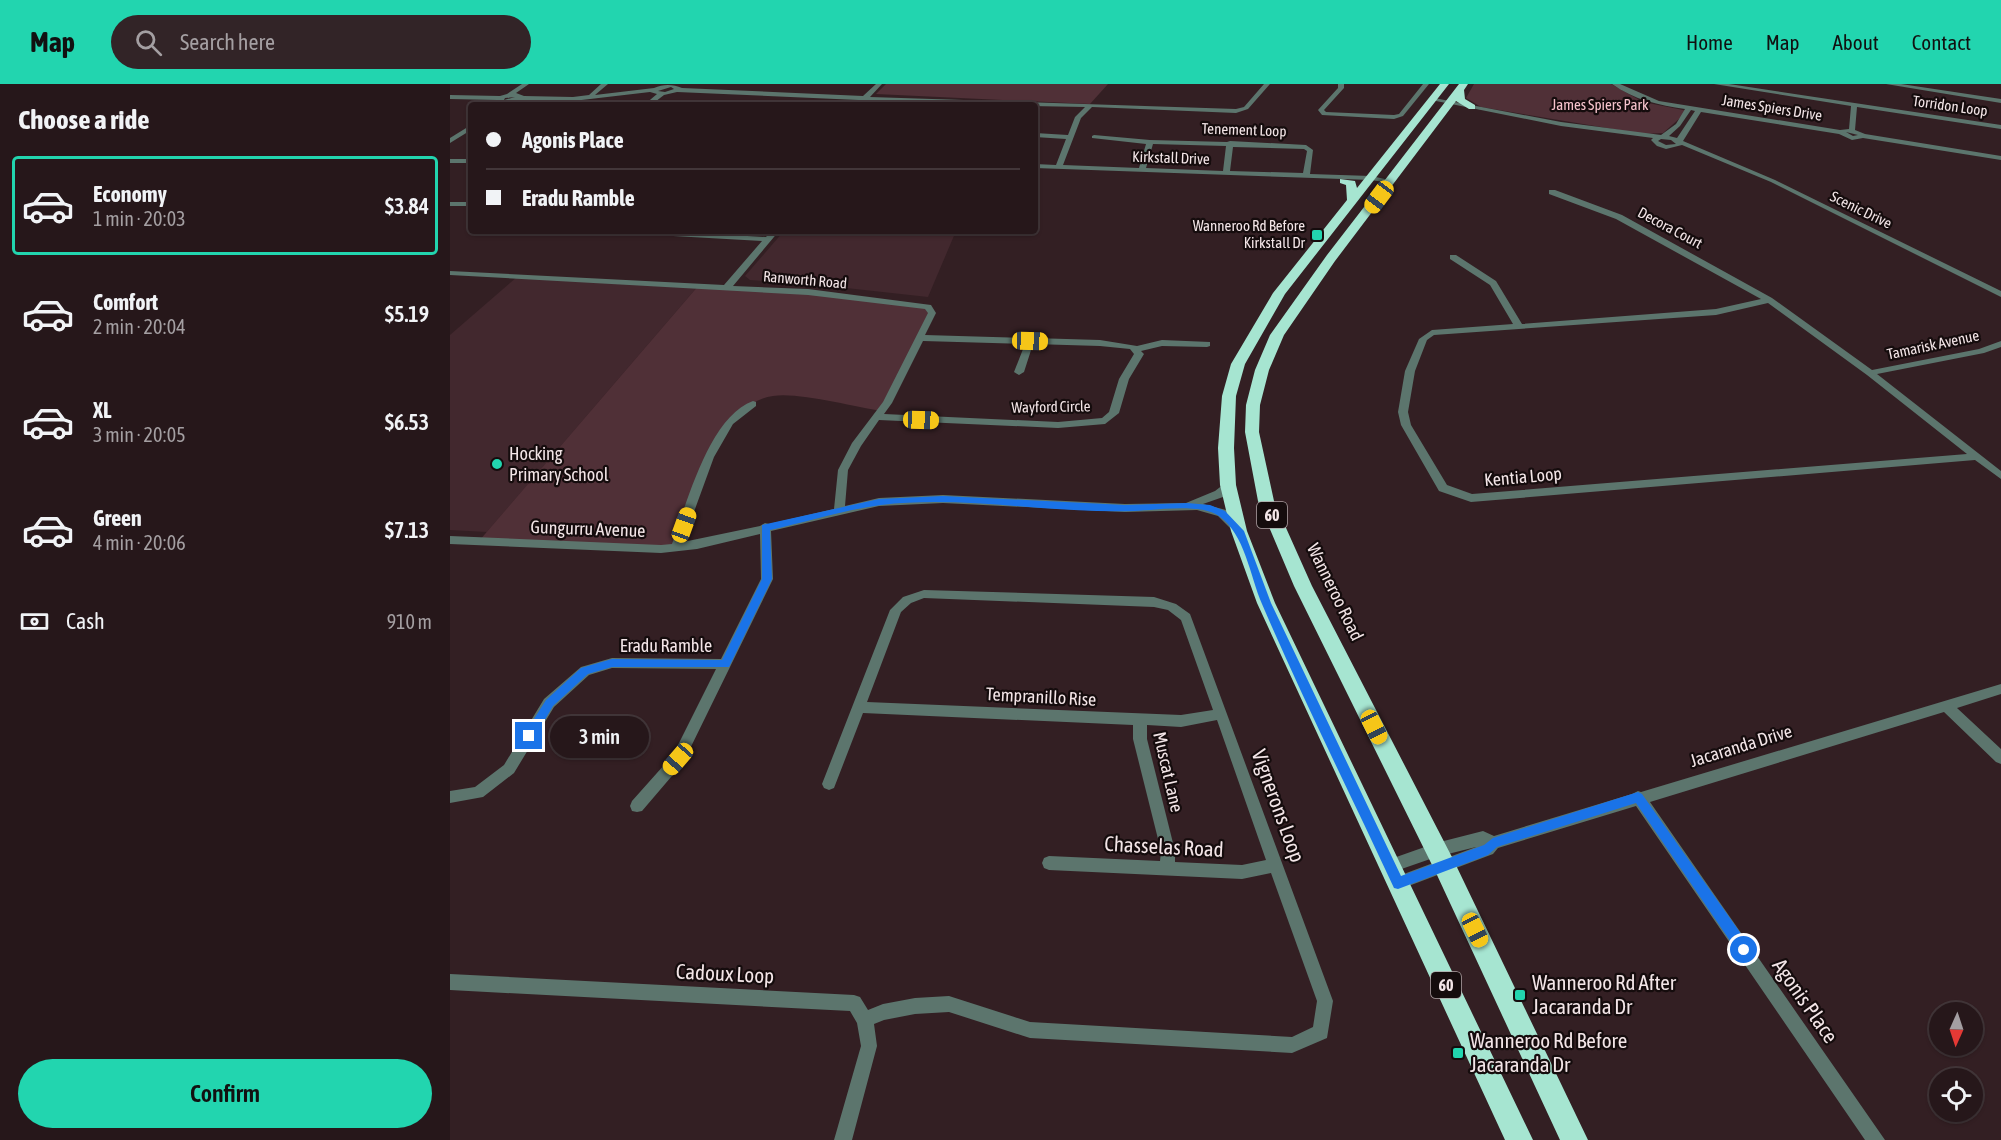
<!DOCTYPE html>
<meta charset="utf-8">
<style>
body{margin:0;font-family:"Asap Condensed",sans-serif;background:#322427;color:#f1f3f6;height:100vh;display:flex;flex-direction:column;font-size:22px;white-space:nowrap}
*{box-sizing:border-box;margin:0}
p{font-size:20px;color:#a49fa2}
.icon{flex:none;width:33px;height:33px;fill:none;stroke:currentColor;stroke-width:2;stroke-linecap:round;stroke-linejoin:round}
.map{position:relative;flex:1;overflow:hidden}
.drawer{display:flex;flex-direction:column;background:#26171a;width:450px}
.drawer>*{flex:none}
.top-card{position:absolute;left:18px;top:18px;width:570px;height:132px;border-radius:6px;box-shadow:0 2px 4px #0004,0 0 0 2px #423639;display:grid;align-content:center;height:132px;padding:0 18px;background:#26171a}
.needle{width:39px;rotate:183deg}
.tools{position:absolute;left:1479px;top:918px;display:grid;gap:12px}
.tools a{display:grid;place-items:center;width:54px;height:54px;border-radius:50%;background:#26171a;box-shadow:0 2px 4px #0004,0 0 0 2px #423639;font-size:30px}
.end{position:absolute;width:27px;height:27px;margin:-14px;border:8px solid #1a73e8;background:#fff;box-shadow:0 0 0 3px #fff}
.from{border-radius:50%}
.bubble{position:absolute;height:42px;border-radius:21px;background:#26171a;box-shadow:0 2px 4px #0004,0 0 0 2px #423639;font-size:20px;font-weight:600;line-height:42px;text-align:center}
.car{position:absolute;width:18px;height:36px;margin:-18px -9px;border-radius:8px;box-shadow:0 0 4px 2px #0007;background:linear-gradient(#f5c518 24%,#345 0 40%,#f5c518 0 76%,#345 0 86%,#f5c518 0)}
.top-card b{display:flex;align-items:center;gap:21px;height:57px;font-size:22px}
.top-card b+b{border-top:2px solid #423639}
.top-card i{width:15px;height:15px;background:#f1f3f6}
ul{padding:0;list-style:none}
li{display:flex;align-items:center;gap:18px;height:99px;margin:0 12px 9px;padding:0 6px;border:3px solid transparent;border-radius:6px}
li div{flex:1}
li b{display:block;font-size:22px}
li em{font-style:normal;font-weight:600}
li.on{border-color:#22d5af}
li>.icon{width:54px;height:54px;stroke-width:1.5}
h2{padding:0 18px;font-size:27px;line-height:72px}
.pay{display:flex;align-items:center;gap:15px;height:66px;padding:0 18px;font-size:22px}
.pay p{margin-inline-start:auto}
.primary-button{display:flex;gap:12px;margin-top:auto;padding:12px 18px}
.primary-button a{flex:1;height:69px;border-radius:36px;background:#22d5af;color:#111;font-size:24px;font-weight:600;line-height:69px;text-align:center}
header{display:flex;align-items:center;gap:36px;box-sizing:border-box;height:84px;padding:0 30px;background:#22d5af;color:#111}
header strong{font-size:28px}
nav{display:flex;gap:33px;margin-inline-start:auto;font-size:21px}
.search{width:420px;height:54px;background:#322427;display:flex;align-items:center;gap:15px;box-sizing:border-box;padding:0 21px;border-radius:33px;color:#a49fa2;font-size:22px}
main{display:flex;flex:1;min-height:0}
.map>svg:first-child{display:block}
.built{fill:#42282e}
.green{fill:#503037}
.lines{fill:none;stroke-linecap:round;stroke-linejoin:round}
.minor{fill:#5c756d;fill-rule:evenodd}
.highway{fill:#a6e5d1;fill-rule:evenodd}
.route{fill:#1a73e8}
.poi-dot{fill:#22d5af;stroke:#150c0d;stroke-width:2}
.labels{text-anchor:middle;stroke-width:4.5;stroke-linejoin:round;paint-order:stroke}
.far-park-label{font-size:15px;fill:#f6c3cc;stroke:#150c0d}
.far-street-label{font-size:15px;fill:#f3e5e7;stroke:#150c0d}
.far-poi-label{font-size:15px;fill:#f3e5e7;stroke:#150c0d;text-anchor:end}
.shield{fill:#150c0d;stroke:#b0a4a6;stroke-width:1.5}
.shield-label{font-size:16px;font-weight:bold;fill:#f3e5e7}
.poi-label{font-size:18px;fill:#f3e5e7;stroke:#150c0d;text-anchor:start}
.street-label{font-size:18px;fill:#f3e5e7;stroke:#150c0d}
.near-street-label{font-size:21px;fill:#f3e5e7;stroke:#150c0d}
.near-poi-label{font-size:21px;fill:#f3e5e7;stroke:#150c0d;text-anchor:start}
</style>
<header>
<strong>Map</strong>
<div class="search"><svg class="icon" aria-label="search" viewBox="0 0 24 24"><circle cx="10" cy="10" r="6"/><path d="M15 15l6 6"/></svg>Search here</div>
<nav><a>Home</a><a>Map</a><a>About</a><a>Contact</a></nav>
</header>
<main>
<section class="drawer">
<h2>Choose a ride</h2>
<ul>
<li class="on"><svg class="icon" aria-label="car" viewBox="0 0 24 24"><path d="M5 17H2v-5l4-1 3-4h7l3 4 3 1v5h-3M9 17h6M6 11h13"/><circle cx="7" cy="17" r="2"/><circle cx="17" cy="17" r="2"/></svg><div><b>Economy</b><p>1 min · 20:03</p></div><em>$3.84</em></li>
<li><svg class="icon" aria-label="car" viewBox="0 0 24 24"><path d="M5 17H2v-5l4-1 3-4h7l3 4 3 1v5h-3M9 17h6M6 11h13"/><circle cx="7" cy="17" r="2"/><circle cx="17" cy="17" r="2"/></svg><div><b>Comfort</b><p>2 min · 20:04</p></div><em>$5.19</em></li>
<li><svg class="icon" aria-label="car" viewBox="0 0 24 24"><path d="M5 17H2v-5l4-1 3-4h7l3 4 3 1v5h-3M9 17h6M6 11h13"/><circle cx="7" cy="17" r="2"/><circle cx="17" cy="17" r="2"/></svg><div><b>XL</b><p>3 min · 20:05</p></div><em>$6.53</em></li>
<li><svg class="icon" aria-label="car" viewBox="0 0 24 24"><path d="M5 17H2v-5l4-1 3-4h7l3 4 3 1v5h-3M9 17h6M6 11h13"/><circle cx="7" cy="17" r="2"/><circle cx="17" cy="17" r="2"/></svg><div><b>Green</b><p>4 min · 20:06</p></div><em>$7.13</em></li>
</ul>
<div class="pay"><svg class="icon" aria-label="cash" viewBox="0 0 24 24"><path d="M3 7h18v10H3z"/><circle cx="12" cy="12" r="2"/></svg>Cash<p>910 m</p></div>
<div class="primary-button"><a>Confirm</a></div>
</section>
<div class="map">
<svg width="1551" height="1056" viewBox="0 0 1551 1056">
<rect width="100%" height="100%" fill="#331f23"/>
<!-- built -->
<g class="built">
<path d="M334 147H506L478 213 360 200 300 196 295 192Z"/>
<path d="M68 192 249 201 37 448 0 446V251Z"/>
</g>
<!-- green -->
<g class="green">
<path d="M436 0H658L640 20 426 10Z"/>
<path d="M1024 0H1161L1193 18 1238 27 1213 49 1193 50 1031 23 1016 14Z"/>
<path d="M249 201 358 208 482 225 432 327C404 323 349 308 323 312 269 319 242 420 226 463L29 457Z"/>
</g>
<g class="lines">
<!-- minor -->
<g class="minor">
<path d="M72 0H79L66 9 74 12 123 13 139 11 151 0H158L145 11 204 4C213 0 223 0 232 4L413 12 426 0H432L420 13 786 25 794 23 814 0H820L798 25 786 29 642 23 631 34 613 81 689 84 696 60 642 54V52L644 51 700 56 777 58 780 57 856 61 863 66 860 90 921 92 944 97 940 99 921 96 585 84V80L606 81 616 55 585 53V49L618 51 625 33 635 23 522 21 227 8 214 11 201 21H194L207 10 200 8 123 17 69 16 62 19 43 21 47 16 0 15V11L50 12 57 10ZM221 3 224 5 215 8 208 7ZM65 13 54 16 55 14ZM703 60 776 62 773 87 696 84ZM783 63 854 65 857 67 853 89 780 87Z"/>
<path d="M888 0H894V4L874 26 876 28 944 31 949 30 973 0H979L953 32 944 35 872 31 868 26 888 4Z"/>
<path d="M1162 0H1170L1209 17 1390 46 1399 45 1401 22 1264 0H1279L1551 41V45L1407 23 1405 46 1415 50 1551 72V76L1413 54 1402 56 1389 50 1251 28 1233 57 1325 96 1551 207V213L1321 98 1232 61 1216 65 1207 62 1201 56 1203 54 1111 42 981 16 984 14 1111 38 1211 51 1226 40 1235 25C1209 21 1184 16 1162 0ZM1241 26 1245 27 1227 54 1219 52 1230 42ZM1396 48 1408 51 1403 52ZM1211 55 1221 56 1226 60 1216 61 1208 57Z"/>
<path d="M1436 0H1451L1551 15V19Z"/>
<path d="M21 41V46L0 59V54Z"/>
<rect x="0" y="75" width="21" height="4"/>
<path d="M1099 106H1105L1172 131 1322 214 1422 286 1529 265 1551 257V263L1534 269 1427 290 1551 387V395L1525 376 1021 418 989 407 951 341 948 328 955 287 969 255 982 246 1063 240 1040 201 1000 175V171H1006L1046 197 1072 240 1266 225 1311 215 1166 135 1099 110ZM1318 219 1417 291 1517 370 1022 410 997 401 961 341 958 328 965 287 977 256 984 251 1266 231Z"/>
<rect x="0" y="118" width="21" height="4"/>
<path d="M166 147H213L316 153 321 147H329L283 202 358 205 481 221 486 229 475 251 650 256 687 262 712 256 760 258V262L757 263 712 262 691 267 694 270 679 295 669 329 655 340 608 344 429 336 411 362 398 386 395 422 429 414 493 411 675 420 736 419 765 407 778 397 783 401 773 413 753 420 776 426 795 446 789 450 785 449 768 432 747 426 675 428 493 419 429 422 321 447 323 495 233 679 192 727 187 728 182 727 180 722 182 717 223 671 266 585 162 584 139 591 104 623 64 689 33 713 0 719V707L25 703 54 681 94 615 131 583 162 574 271 575 311 495 310 450 247 465 211 469 0 460V452L211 461 222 460C237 419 259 333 303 317L306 318V322L283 340 264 373 233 458 310 442 315 439 319 440 384 425 388 386 402 359 433 318 478 229 475 225 358 211 0 191V187L274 201 312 157 170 149ZM473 257 575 260 564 288 569 291 574 288 583 260 650 262 680 265 684 270 669 295 659 328 652 334 608 338 434 330 442 319Z"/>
<path d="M474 506 704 513 726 520 740 530 883 917 877 954 842 969 580 954 499 928 465 930 434 936 424 940 427 962 402 1056H384L411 962 407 939 400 927 0 906V890L404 911 410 913 418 926 433 920 465 914 499 912 580 938 842 953 863 943 867 917 821 789 792 795 599 786 594 784 592 779 594 774 599 772 710 777 711 767 683 655V641L413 629 384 704 379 706 374 704 372 700 440 526 453 513ZM474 514 704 523 718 526 731 536 763 626 731 631 417 618 451 528 461 519ZM767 636 816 776 792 781 725 778V767L697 655V641L731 643Z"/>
<path d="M1551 600V610L1507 624 1551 665V680L1546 678 1494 628 1200 718 1435 1056H1415L1186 722 1048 764 1043 770 948 806 943 804 940 799 943 794 1026 763 986 773 940 789 935 787 933 782 935 777 986 759 1033 747 1044 752 1182 710 1188 707 1191 708Z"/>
</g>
<!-- highway -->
<g class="highway">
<path d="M990 0H999L835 210 795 280 786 312 784 364 786 401 797 447 825 519 1083 1056H1055L807 519 781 447 770 401 768 364 772 312 781 280 823 209 897 116 896 101 890 99V95L905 97 907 104Z"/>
<path d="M1009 0H1018L1014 6 1015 15 1025 21V25H1019L1006 17 885 177 834 251 819 286 810 321 809 348 824 417 862 502 1003 775 1138 1056H1110L987 791 844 502 808 417 795 348 796 321 805 286 820 251 877 171Z"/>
</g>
</g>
<!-- route -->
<path class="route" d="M493 412 675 421 737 419 760 421 775 427 794 447 821 519 951 792 1034 761 1043 754 1188 708 1192 710 1299 861 1300 866 1299 870 1294 872 1289 870 1186 719 1047 763 1038 771 948 805 944 804C900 709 853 616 812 520 800 492 795 450 769 432 751 419 706 426 684 427 600 430 515 411 431 421 394 426 356 438 320 446L322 495 279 583H162L138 590 103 622 83 656H75V649L96 616 131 584 162 575 272 576 312 495V441L429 415Z"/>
<!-- markers -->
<g class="poi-dot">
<rect x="861" y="145" width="12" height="12" rx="3"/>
<circle cx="47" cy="380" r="6"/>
<rect x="1064" y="905" width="12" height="12" rx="3"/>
<rect x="1002" y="963" width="12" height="12" rx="3"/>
</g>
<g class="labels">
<!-- far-park labels -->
<g class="far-park-label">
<text x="1150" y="26">James Spiers Park</text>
</g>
<!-- far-street labels -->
<g class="far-street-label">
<text transform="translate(1500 22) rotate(8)" y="5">Torridon Loop</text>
<text transform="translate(1322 24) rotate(9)" y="5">James Spiers Drive</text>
<text transform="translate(794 46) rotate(2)" y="5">Tenement Loop</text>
<text transform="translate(721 74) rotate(2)" y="5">Kirkstall Drive</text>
<text transform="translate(1411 126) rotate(26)" y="5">Scenic Drive</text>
<text transform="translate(1220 144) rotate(28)" y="5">Decora Court</text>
<text transform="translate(355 196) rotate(5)" y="5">Ranworth Road</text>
<text transform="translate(1483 261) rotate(-12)" y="5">Tamarisk Avenue</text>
<text transform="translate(601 323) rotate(-1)" y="5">Wayford Circle</text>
</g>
<!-- far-poi labels -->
<g class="far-poi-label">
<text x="855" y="147">Wanneroo Rd Before<tspan x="855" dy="17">Kirkstall Dr</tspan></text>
</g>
<!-- shield labels -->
<g class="shield">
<rect x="807" y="418" width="30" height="26" rx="4.5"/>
<rect x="981" y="888" width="30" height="26" rx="4.5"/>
</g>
<g class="shield-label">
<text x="822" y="437">60</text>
<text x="996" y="907">60</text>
</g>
<!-- poi labels -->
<g class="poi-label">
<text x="59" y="376">Hocking<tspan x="59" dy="21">Primary School</tspan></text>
</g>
<!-- street labels -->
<g class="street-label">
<text transform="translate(1073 393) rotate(-5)" y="6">Kentia Loop</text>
<text transform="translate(138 445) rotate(2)" y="6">Gungurru Avenue</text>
<text transform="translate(885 508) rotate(64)" y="6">Wanneroo Road</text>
<text x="216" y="568">Eradu Ramble</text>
<text transform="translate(591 613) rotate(3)" y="6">Tempranillo Rise</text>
<text transform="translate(1291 662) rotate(-17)" y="6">Jacaranda Drive</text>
<text transform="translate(718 688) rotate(77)" y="6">Muscat Lane</text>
</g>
<!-- near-street labels -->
<g class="near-street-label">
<text transform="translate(828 722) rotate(70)" y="7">Vignerons Loop</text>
<text transform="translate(714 763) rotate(3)" y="7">Chasselas Road</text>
<text transform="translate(275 890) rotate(3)" y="7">Cadoux Loop</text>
<text transform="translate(1355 917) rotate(55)" y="7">Agonis Place</text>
</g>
<!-- near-poi labels -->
<g class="near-poi-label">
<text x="1082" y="906">Wanneroo Rd After<tspan x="1082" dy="24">Jacaranda Dr</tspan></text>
<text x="1020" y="964">Wanneroo Rd Before<tspan x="1020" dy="24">Jacaranda Dr</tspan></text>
</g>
</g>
</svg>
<div class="tools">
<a><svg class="needle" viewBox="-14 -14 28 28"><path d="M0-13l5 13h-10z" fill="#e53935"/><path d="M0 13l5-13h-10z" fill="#a49fa2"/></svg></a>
<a><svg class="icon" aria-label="locate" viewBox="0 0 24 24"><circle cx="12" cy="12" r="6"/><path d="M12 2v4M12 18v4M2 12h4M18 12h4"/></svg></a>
</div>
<i class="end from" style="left:1294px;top:866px"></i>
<i class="end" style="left:79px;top:652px"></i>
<div class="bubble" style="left:100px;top:632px;width:99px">3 min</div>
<i class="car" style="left:929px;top:113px;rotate:217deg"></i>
<i class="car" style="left:580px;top:257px;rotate:92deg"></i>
<i class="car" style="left:471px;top:336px;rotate:92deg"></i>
<i class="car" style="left:234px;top:441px;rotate:20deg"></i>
<i class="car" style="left:924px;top:643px;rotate:153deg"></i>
<i class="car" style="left:228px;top:675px;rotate:221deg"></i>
<i class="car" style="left:1025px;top:846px;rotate:154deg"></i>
<div class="top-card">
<b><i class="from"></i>Agonis Place</b>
<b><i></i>Eradu Ramble</b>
</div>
</div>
</main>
